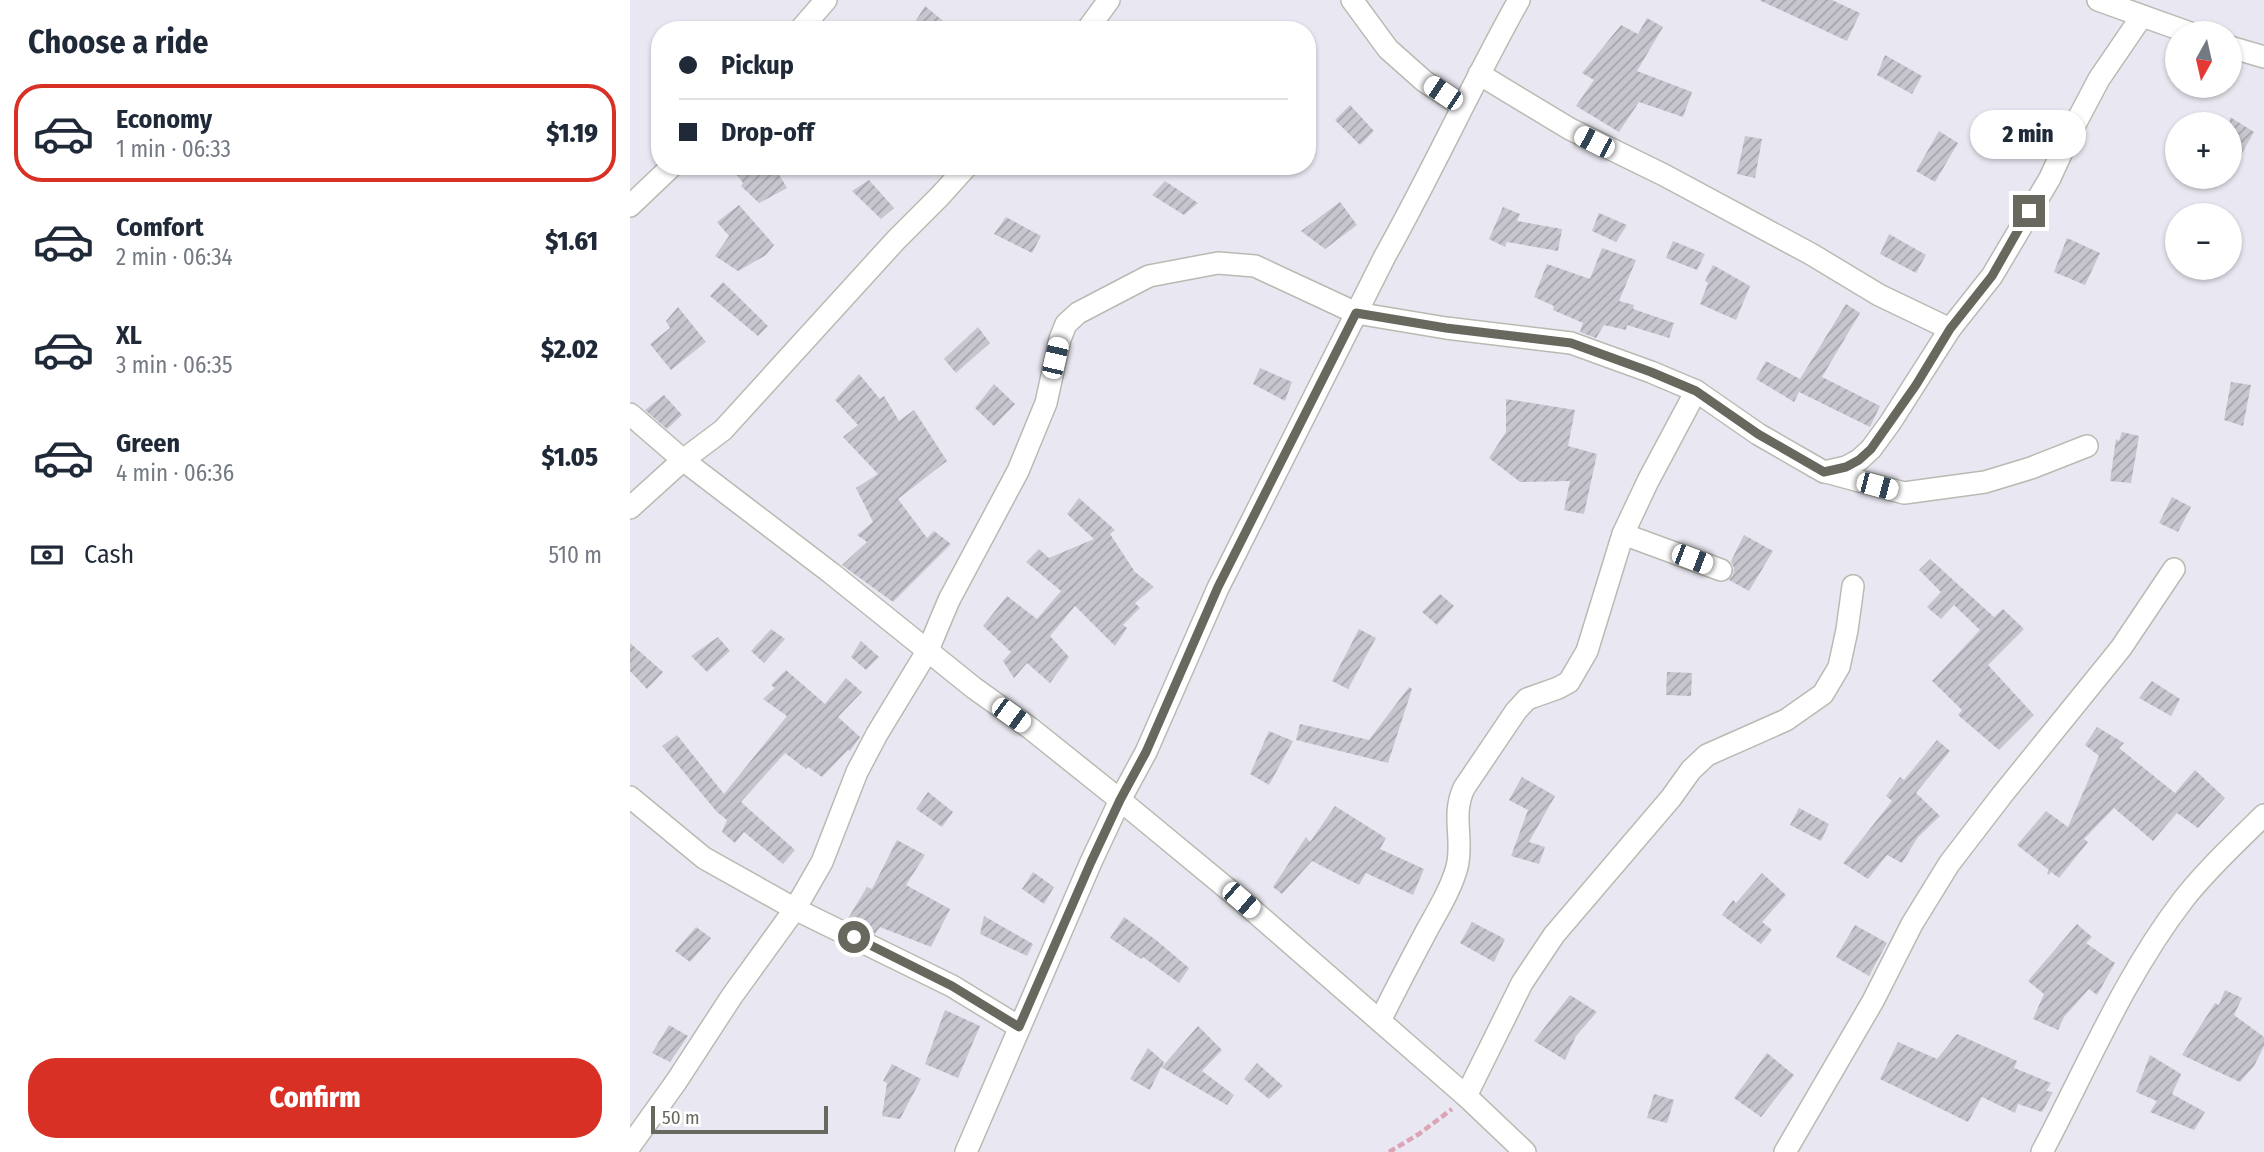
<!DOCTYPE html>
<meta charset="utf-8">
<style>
body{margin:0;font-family:"Fira Sans Condensed",sans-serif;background:#f2f2f3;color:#1f2937;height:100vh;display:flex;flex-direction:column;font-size:26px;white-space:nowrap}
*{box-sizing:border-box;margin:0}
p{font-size:23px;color:#747a83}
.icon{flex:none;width:38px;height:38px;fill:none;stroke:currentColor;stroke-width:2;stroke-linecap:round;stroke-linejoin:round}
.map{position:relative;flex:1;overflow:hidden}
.drawer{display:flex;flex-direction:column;background:#fff;width:630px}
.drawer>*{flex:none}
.guide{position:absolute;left:21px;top:21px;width:665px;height:154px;border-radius:28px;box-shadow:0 2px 5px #0004;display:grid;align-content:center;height:154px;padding:0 28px;background:#fff}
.needle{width:46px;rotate:188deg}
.fabs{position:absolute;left:1535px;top:21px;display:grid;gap:14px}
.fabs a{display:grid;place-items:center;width:77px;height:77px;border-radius:50%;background:#fff;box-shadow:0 2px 5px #0004;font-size:35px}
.scale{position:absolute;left:21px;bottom:18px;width:177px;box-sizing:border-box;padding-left:7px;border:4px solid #68685e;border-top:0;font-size:19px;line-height:24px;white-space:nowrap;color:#68685e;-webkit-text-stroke:5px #fff;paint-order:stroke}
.end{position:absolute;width:32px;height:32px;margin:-16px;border:9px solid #68685e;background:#fff;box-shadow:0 0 0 4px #fff}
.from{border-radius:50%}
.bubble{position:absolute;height:49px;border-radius:24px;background:#fff;box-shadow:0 2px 5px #0004;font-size:23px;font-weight:800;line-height:49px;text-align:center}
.car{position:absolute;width:21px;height:42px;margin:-21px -10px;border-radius:9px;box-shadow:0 0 5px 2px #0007;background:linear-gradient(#fff 24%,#345 0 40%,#fff 0 76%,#345 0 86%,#fff 0)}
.guide b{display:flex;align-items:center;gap:24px;height:66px;font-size:26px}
.guide b+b{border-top:2px solid #e0e1e3}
.guide i{width:18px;height:18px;background:#1f2937}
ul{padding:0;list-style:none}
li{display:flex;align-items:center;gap:21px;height:98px;margin:0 14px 10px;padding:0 14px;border:4px solid transparent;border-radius:28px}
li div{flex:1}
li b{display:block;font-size:26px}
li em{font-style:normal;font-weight:800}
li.active{border-color:#d93025}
li>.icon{width:63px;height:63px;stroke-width:1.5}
h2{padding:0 28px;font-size:32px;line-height:84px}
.pay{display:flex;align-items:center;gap:18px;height:77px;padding:0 28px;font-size:26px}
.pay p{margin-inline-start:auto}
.cta{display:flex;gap:14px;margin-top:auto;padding:14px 28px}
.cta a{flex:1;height:80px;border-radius:28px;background:#d93025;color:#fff;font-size:28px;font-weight:800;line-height:80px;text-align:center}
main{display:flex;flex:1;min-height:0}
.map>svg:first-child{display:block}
.building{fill:url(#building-hatch)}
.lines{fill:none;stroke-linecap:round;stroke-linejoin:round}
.minor-casing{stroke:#b9bab2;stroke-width:24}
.path{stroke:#dda4b5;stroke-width:4.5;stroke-dasharray:7 3.5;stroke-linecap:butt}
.minor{stroke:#fff;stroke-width:21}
.route{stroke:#68685e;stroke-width:9}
</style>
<main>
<section class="drawer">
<h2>Choose a ride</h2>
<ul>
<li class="active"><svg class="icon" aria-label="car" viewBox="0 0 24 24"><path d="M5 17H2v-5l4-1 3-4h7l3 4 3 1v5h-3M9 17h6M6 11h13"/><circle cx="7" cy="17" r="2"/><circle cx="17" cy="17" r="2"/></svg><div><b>Economy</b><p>1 min · 06:33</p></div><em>$1.19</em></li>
<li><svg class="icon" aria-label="car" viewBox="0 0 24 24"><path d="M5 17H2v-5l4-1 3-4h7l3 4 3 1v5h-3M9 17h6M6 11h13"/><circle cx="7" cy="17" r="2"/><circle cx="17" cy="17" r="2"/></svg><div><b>Comfort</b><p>2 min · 06:34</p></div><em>$1.61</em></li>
<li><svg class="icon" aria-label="car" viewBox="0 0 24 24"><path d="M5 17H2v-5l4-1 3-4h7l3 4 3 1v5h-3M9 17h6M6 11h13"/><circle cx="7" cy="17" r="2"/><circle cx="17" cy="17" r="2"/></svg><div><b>XL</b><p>3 min · 06:35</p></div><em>$2.02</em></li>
<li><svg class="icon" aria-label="car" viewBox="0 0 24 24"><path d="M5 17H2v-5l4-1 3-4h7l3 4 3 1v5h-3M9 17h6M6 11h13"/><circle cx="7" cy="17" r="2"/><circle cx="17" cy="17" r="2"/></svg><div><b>Green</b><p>4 min · 06:36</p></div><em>$1.05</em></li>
</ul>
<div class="pay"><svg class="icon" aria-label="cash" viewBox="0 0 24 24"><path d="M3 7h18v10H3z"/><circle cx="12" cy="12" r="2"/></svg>Cash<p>510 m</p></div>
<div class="cta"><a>Confirm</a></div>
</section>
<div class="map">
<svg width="1634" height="1152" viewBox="0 0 1634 1152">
<defs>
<pattern id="building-hatch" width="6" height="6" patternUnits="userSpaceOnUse" patternTransform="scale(1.75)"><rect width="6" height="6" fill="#c7c5ce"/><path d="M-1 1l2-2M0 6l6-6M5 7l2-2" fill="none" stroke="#a5a4aa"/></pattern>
</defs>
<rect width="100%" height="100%" fill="#e9e7f1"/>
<!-- building -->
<g class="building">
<path d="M1129 0H1202L1230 13 1217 41Z"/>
<path d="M295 6 324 30H280Z"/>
<path d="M1017 18 1033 27 1007 71 1062 92 1053 117 1009 102 989 132 946 106 964 80 952 73 991 25 1008 34Z"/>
<path d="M1255 55 1292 76 1282 94 1247 75Z"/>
<path d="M720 105 744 131 730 145 705 120Z"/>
<path d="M1600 117 1624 132 1600 174Z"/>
<path d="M1309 131 1328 143 1305 182 1286 171Z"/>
<path d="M1115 136 1132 139 1125 178 1107 174Z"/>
<path d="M100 166H144L157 188 129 203 111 186 113 183Z"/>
<path d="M239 180 264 208 251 219 222 191Z"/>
<path d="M535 181 568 203 554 215 522 195Z"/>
<path d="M710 202 727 225 695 249 671 231Z"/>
<path d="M109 205 144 245 136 255 108 271 85 256 99 236 87 222Z"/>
<path d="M873 207 890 214 887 221 932 229 928 251 877 242 875 247 859 239Z"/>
<path d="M969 213 997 225 986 242 962 231Z"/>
<path d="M376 217 411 236 402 253 364 234Z"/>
<path d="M1259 234 1296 255 1286 273 1250 254Z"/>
<path d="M1437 238 1470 253 1455 285 1424 272Z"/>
<path d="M1043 241 1075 254 1067 270 1036 258Z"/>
<path d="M972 248 1006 260 989 301 1004 305 1003 309 1044 323 1039 338 997 325 996 330 974 325 966 338 950 332 953 323 923 310 924 306 904 297 917 264 960 279Z"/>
<path d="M1083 265 1120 286 1106 320 1070 304 1078 283 1075 281Z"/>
<path d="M93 282 138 326 128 336 80 296Z"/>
<path d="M1216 304 1230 313 1192 377 1250 406 1240 427 1169 392 1164 402 1126 379 1136 361 1170 379Z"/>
<path d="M48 307 76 342 41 370 20 344 40 328 36 321Z"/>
<path d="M348 327 360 343 326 373 314 359Z"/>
<path d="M630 368 662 382 655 401 623 384Z"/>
<path d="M229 374 250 399 254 396 269 421 284 410 317 461 268 499 297 538 304 531 321 544 263 602 212 565 237 542 227 535 243 522 226 488 248 474 213 437 228 425 205 400Z"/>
<path d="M1601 382 1621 385 1613 426 1594 420Z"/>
<path d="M364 384 385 404 364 426 345 408Z"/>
<path d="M34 395 52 415 37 429 15 410Z"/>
<path d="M876 399 945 410 938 446 967 454 954 514 934 510 940 481 890 482 859 458 876 432Z"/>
<path d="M1492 432 1509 436 1501 483 1480 481 1486 439 1489 441Z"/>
<path d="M1542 497 1561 507 1548 532 1529 523Z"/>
<path d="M449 498 485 530 480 534 505 572 524 587 505 603 510 608 493 625 497 628 485 646 445 606 420 636 439 657 420 683 397 663 384 678 373 661 381 652 353 626 377 596 407 619 431 591 396 562 409 549 419 558 464 539 437 514Z"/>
<path d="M1114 535 1143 551 1119 591 1099 580 1103 575 1104 568 1101 561Z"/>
<path d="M1300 559 1364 617 1373 609 1394 629 1358 665 1404 715 1369 750 1328 715 1332 710 1302 681 1350 630 1324 605 1311 619 1297 607 1311 592 1289 570Z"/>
<path d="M810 594 824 606 807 625 792 612Z"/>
<path d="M141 629 155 639 134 663 121 651Z"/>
<path d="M729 629 746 638 718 689 702 681Z"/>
<path d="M88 637 100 651 77 672 61 656Z"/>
<path d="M231 641 249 657 236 670 221 657Z"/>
<path d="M0 643 33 672 17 689 0 671Z"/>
<path d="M156 670 195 704 216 678 232 692 208 717 230 737 220 751 218 750 192 777 178 767 176 769 155 753 111 802 165 850 153 864 114 832 105 843 92 832 97 820 87 812 32 746 47 735 94 794 157 716 133 699 145 688 141 685Z"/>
<path d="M1037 672 1062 673 1061 696 1036 695Z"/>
<path d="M1522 681 1550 699 1541 716 1509 698Z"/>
<path d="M779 687 782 689 758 763 666 740 670 724 739 740Z"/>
<path d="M1467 727 1494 743 1489 748 1545 793 1565 770 1595 798 1568 828 1547 813 1523 841 1484 808 1454 839 1458 842 1429 878 1421 872 1419 875 1417 874 1419 870 1387 845 1416 811 1438 827 1469 756 1455 745Z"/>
<path d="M639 731 663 741 639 785 620 774Z"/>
<path d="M1307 740 1320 751 1286 793 1310 816 1288 837 1272 863 1257 855 1238 879 1213 863 1262 801 1256 796 1270 777 1274 780Z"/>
<path d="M892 777 925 796 899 842 915 847 909 864 881 856 898 810 879 800Z"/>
<path d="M298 792 323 812 312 827 286 809Z"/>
<path d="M705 806 756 838 750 849 794 869 783 895 736 873 729 885 682 861 652 894 643 887 676 837 680 842Z"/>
<path d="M1169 808 1199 824 1191 841 1160 825Z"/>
<path d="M267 840 295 855 276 885 320 909 301 947 250 927 245 934 217 920 237 887 242 889Z"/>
<path d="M403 872 424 887 414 904 392 889Z"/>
<path d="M1132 873 1156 895 1132 922 1142 930 1131 944 1092 915 1103 900 1106 903Z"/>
<path d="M354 916 403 944 397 956 350 934Z"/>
<path d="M494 917 526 940 559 968 549 983 513 957 511 959 480 938Z"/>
<path d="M842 922 875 939 864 962 830 943Z"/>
<path d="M1447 924 1462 937 1456 943 1485 963 1467 995 1459 989 1434 1017 1428 1030 1403 1019 1414 994 1398 981Z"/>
<path d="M1225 925 1257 943 1239 976 1206 957Z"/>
<path d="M66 927 81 938 60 962 45 951Z"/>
<path d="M1595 990 1612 998 1604 1015 1634 1037V1046L1624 1066 1610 1082 1552 1055 1585 1003 1589 1005Z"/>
<path d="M940 995 967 1012 946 1036 935 1060 904 1041Z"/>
<path d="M315 1010 350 1026 328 1078 295 1064Z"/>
<path d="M39 1025 58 1036 40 1062 22 1053Z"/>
<path d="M568 1026 592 1050 572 1071 604 1095 597 1105 531 1067 520 1090 500 1079 518 1048 534 1062 532 1067Z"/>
<path d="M1327 1034 1387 1061 1384 1068 1421 1083 1416 1091 1423 1092 1412 1112 1388 1104 1385 1113 1352 1097 1338 1122 1250 1079 1268 1042 1307 1059Z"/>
<path d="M1137 1053 1164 1075 1131 1117 1104 1098Z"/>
<path d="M1520 1055 1551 1074 1542 1094 1575 1112 1564 1130 1520 1112 1527 1101 1506 1092Z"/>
<path d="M627 1063 653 1086 639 1099 614 1079Z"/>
<path d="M262 1064 291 1079 270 1119 252 1116 257 1083 253 1081Z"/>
<path d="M1024 1094 1044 1100 1037 1123 1017 1118Z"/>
</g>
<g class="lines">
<defs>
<g id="minor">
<path d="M722 0 758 49 794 81 832 106"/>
<path d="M1468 0 1560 33"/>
<path d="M170 30 196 0"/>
<path d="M457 30 479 0"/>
<path d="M1600 47 1634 57"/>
<path d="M849 74 940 129 1034 175 1181 254 1249 295 1320 329"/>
<path d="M0 206 42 166"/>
<path d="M0 414 53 460 201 573 344 688 400 728 490 800 611 900 836 1096 895 1152"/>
<path d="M1196 472 1274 493 1355 482 1401 468 1457 446"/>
<path d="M0 508 53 460 93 430 266 240 310 196 337 166"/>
<path d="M993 534 1091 570"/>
<path d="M0 797 74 858 165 909 322 986 389 1027"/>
<path d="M750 1021C765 990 781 960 797 930 808 910 821 889 827 867 834 839 821 816 834 788L886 711 897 699 928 688 939 682 957 651 993 534 1018 481 1066 391"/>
<path d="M836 1096 892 983 924 935 1041 798 1061 770 1077 755 1156 720 1193 694 1209 667 1217 630 1223 586"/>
<path d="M0 1146 46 1082 102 996 165 909 192 862 227 772 247 734 298 650 319 600 388 471 416 403 430 339 436 324 448 313 519 276 588 263 625 266 726 313 816 328 941 343 1021 372 1066 391 1128 434 1194 472 1216 467 1229 460 1241 449 1260 423 1320 329 1362 276 1420 178 1440 134 1469 79 1512 16"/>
<path d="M336 1152 461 862 490 800 516 752 588 588 755 256C802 172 842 84 889 0"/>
<path d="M1155 1152 1243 1001 1282 924 1319 864 1372 795 1491 648 1544 569"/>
<path d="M1412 1152C1457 1067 1494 977 1553 900 1577 869 1607 842 1634 815"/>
</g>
</defs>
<!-- minor casing -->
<use href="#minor" class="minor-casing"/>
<!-- path -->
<path class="path" d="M759 1152 789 1134 822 1109"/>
<!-- minor -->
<use href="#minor" class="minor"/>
</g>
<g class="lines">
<!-- route -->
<path class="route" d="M224 937 322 986 389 1027 461 862 490 800 516 752 588 587 726 313 816 328 941 343 1021 372 1066 391 1128 434 1194 472 1216 467 1229 460 1241 449 1286 385 1320 329 1362 276 1399 211"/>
</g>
</svg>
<div class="fabs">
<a><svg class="needle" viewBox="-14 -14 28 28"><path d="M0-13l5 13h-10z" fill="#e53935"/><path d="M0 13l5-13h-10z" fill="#747a83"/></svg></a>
<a>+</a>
<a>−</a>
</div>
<div class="scale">50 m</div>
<i class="end from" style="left:224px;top:937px"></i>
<i class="end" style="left:1399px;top:211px"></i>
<div class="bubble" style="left:1340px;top:110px;width:116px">2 min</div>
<i class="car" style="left:813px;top:93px;rotate:304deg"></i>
<i class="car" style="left:964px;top:142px;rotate:297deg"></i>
<i class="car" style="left:425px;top:358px;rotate:13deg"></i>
<i class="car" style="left:1247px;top:486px;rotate:105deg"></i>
<i class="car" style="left:1062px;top:559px;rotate:111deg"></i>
<i class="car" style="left:381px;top:715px;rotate:126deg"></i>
<i class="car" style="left:611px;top:900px;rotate:131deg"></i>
<div class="guide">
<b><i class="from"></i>Pickup</b>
<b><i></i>Drop-off</b>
</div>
</div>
</main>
